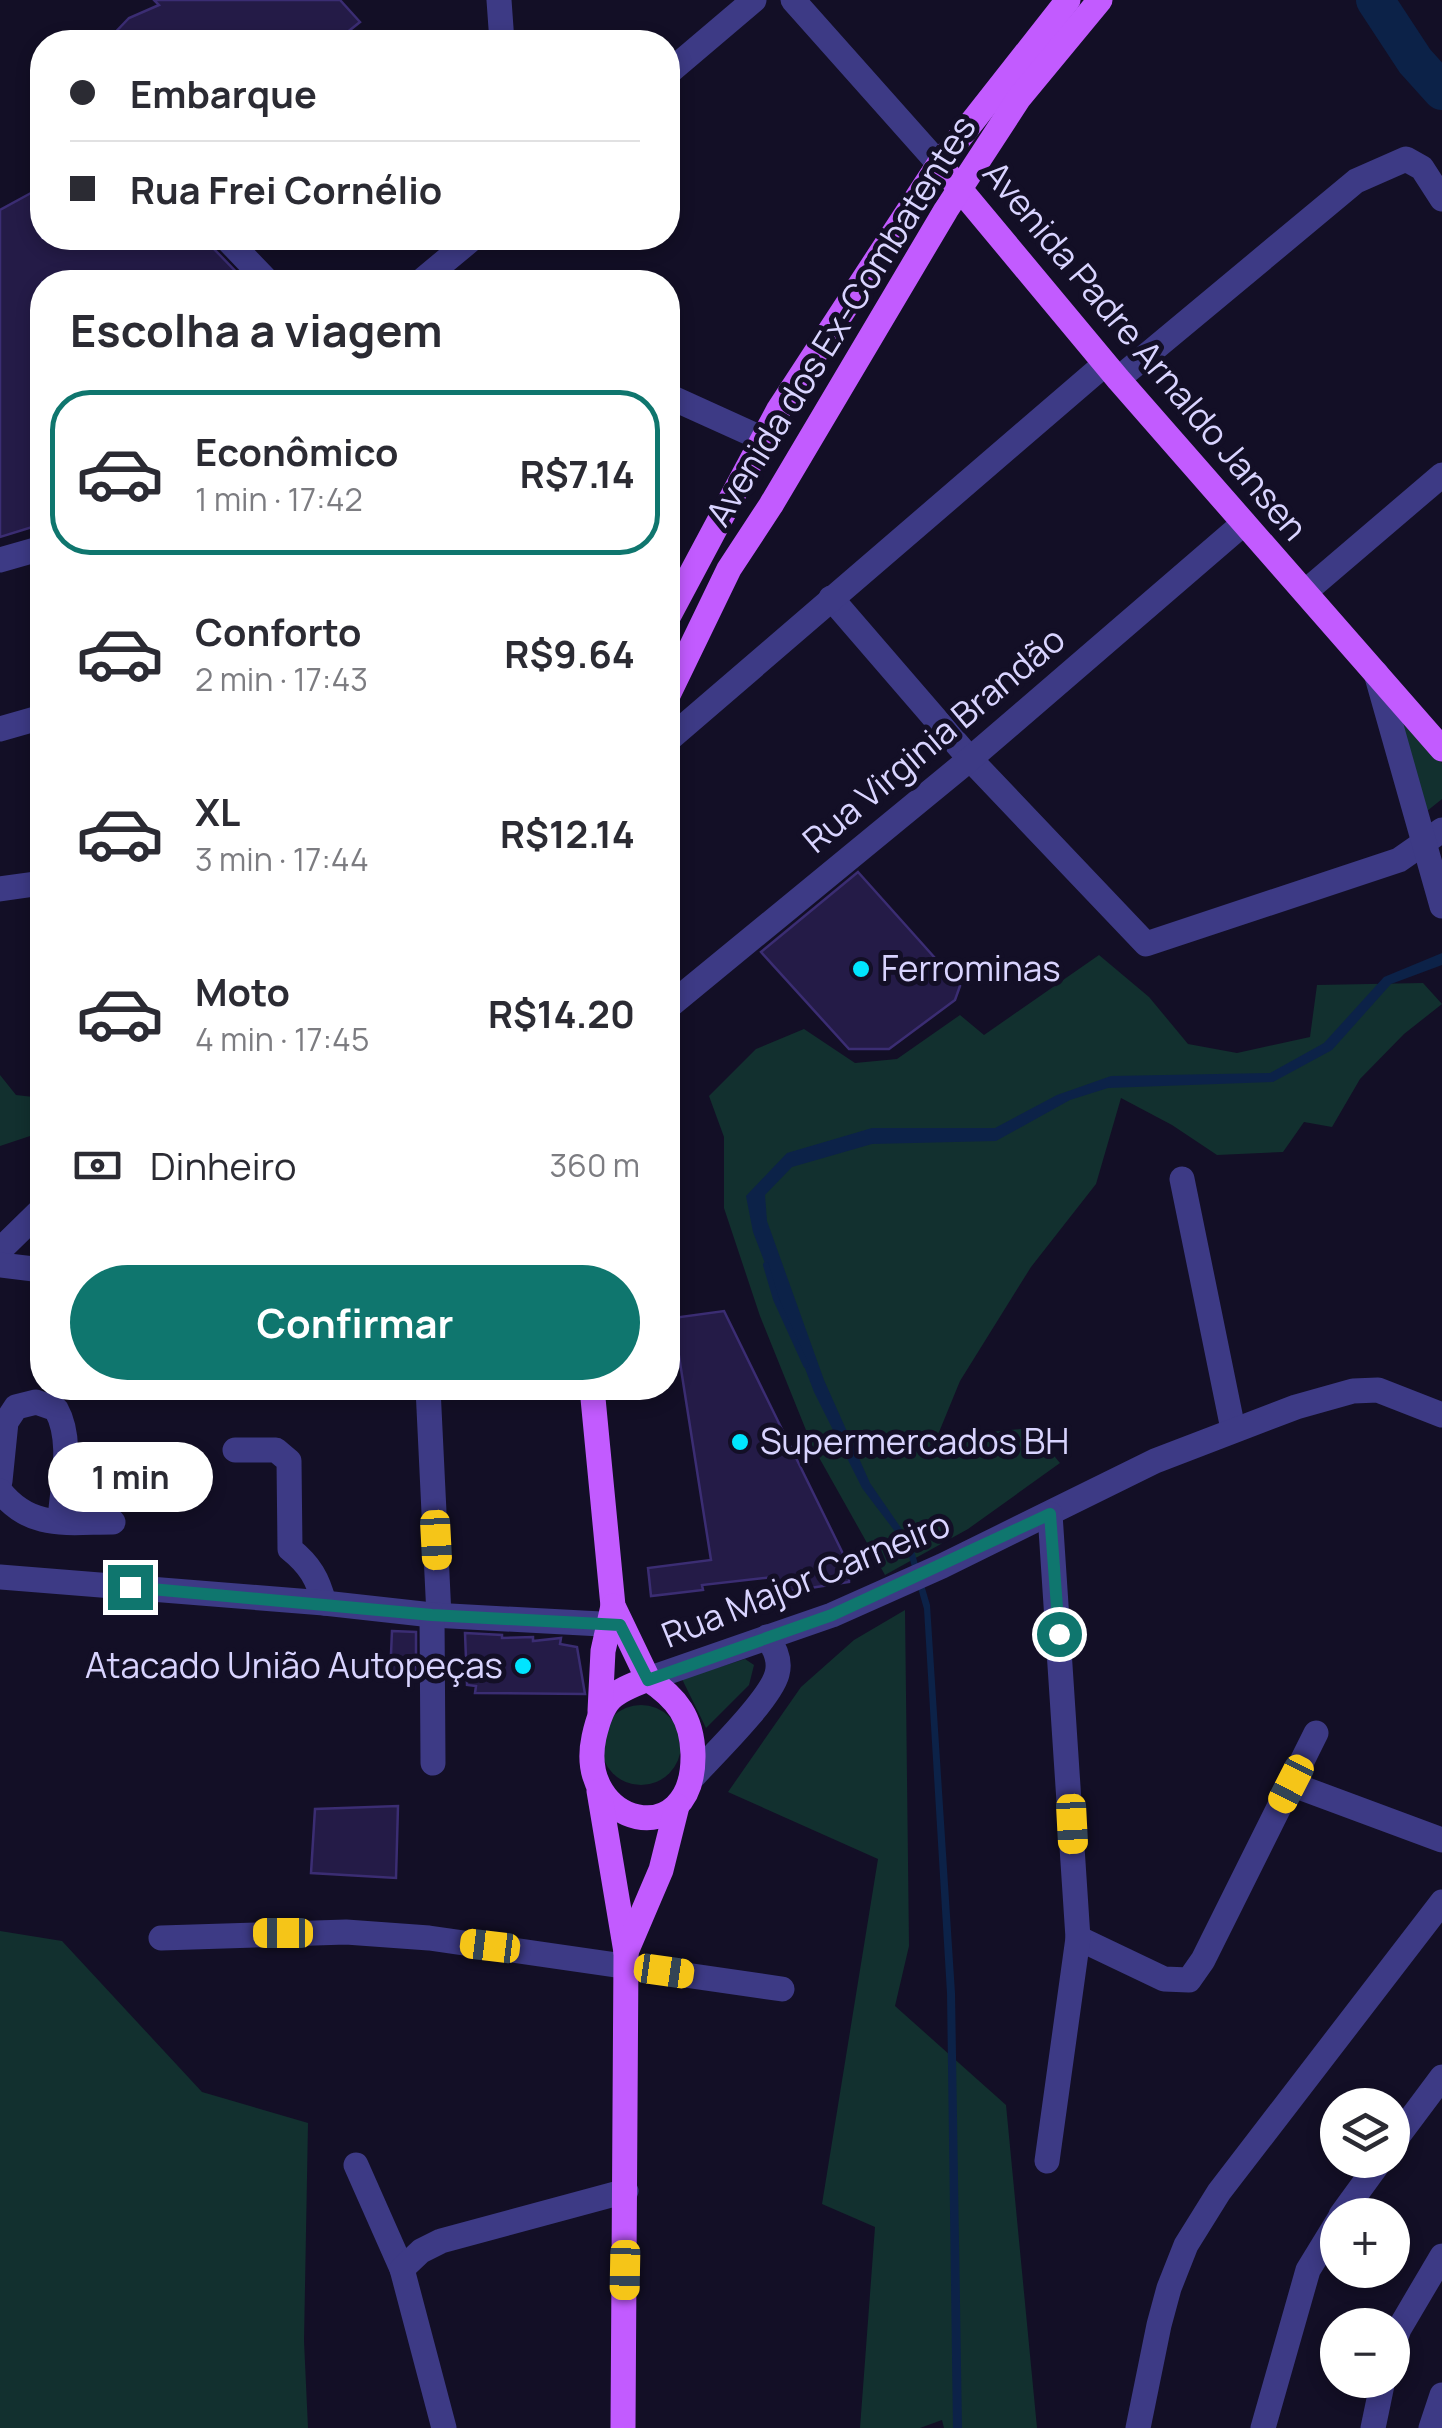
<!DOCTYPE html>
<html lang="pt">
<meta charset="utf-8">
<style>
body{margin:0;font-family:Manrope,sans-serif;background:#f7f7f7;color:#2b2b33;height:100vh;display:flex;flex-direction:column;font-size:38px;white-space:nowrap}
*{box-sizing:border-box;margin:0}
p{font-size:32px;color:#7c7c81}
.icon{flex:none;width:55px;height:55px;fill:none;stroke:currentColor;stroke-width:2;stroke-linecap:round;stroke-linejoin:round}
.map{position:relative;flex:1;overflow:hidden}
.side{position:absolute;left:30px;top:270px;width:650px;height:1130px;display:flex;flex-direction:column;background:#fff;border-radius:40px;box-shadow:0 5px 15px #0003}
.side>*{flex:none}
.banner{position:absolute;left:30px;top:30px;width:650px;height:220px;border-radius:40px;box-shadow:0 5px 15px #0003;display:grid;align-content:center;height:220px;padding:0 40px;background:#fff}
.tools{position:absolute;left:1320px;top:2088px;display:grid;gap:20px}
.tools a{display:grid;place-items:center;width:90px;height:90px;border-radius:50%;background:#fff;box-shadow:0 5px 15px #0003;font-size:50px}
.end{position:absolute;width:45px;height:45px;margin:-22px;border:12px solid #0f766e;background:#fff;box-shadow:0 0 0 5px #fff}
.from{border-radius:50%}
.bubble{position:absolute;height:70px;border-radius:35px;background:#fff;box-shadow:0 5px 15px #0003;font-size:32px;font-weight:700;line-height:70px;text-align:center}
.car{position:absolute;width:30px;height:60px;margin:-30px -15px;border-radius:12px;box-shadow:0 0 8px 2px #0007;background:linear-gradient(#f5c518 24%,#345 0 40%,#f5c518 0 76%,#345 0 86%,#f5c518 0)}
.banner b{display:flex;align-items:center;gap:35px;height:95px;font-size:38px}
.banner b+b{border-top:2px solid #e1e1e2}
.banner i{width:25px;height:25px;background:#2b2b33}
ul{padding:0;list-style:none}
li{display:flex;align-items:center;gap:30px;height:165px;margin:0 20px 15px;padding:0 20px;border:5px solid transparent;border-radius:40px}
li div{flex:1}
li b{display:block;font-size:38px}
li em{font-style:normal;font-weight:700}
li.selected{border-color:#0f766e}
li>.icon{width:90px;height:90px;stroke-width:1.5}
h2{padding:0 40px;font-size:45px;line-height:120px}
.pay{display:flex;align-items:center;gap:25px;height:110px;padding:0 40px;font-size:38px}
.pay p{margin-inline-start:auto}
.action{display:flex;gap:20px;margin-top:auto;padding:20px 40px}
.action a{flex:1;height:115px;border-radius:60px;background:#0f766e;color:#fff;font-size:40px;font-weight:700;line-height:115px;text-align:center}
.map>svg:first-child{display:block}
.green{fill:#12302f}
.water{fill:#0c2248}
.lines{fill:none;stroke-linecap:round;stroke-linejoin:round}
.stream{stroke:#0c2248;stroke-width:6}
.river{stroke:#0c2248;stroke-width:38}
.building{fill:#241b47;stroke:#3b2d73;stroke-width:2.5}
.minor{stroke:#3d3a85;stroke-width:25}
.major{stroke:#c25bff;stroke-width:25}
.route{stroke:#0f766e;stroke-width:12}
.poi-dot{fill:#00e5ff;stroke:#130f26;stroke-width:4}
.labels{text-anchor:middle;stroke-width:10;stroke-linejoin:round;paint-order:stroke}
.street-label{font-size:35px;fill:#d9d4ff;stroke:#130f26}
.poi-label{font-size:35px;fill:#d9d4ff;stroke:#130f26;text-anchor:start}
</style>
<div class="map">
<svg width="1442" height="2428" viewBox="0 0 1442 2428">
<rect width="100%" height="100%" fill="#130f26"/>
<!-- green -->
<g class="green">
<path d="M1404 720 1442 763V799L1422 815 1399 722Z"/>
<path d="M1099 955 1149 997 1188 1044 1237 1053 1310 1037 1317 985 1423 983 1442 1004 1404 1034 1360 1079 1332 1127 1304 1122 1283 1152 1217 1155 1172 1125 1121 1098 1096 1184 1031 1267 960 1381 937 1437 1031 1428 1060 1463 968 1529 885 1575 812 1445 760 1316 724 1208V1137L709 1096 756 1049 804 1029 855 1063 897 1059 960 1015 984 1035Z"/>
<path d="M0 1075 16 1095 42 1098V1132L0 1146Z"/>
<path d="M905 1610 909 1946 895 2006 1006 2105 1037 2428H944L942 2420 920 2428H860L875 2227 822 2204 878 1859 728 1792 801 1687 854 1640Z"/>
<path d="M745 1659 754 1665 749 1685 706 1728 682 1679Z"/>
<circle cx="641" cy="1745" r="40"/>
<path d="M0 1931 62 1941 202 2092 308 2123 304 2341 308 2428H0Z"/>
</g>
<!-- water -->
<path class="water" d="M1442 953V965L1391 984 1332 1050 1273 1082 1108 1088 1070 1100 996 1141 872 1144 792 1167 765 1195 767 1221 824 1380 870 1483 912 1544 930 1605 955 1993 962 2428H953L947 1993 924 1609 906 1546 862 1488 814 1392 753 1232 746 1196 787 1153 872 1128H995L1057 1095 1111 1076 1270 1073 1324 1043 1384 977Z"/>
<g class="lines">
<!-- stream -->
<path class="stream" d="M766 1265 776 1299 806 1365"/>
<!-- river -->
<path class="river" d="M1375 0 1415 61 1442 91"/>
</g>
<!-- building -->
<g class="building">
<path d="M154 0H340L360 22 335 42H106L129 18 159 5Z"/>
<path d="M42 187V238H210L214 249 246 282H42V524L0 537V210Z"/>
<path d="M858 872 960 986 955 1000 889 1049H849L761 952Z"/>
<path d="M724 1311 849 1566V1582L778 1593 774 1577 702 1585 703 1590 651 1596 648 1568 711 1560 673 1318Z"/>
<path d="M392 1631 416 1632V1678L390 1677Z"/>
<path d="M465 1633 502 1635V1638L533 1637V1641L561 1638 560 1644 577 1647 585 1694 475 1693 476 1686 467 1685Z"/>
<path d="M398 1806 396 1878 311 1873 315 1809Z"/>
</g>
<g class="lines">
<!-- minor -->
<g class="minor">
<path d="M499 0 502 42"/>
<path d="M793 0 939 164"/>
<path d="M668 73 754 0"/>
<path d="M226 238 268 282"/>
<path d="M420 282 473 238"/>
<path d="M1118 379 1356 181 1406 159 1422 168 1442 199"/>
<path d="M668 396 761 438"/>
<path d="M0 560 42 548"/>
<path d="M1305 592 1442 475"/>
<path d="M831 598 970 759 1146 944 1399 860 1442 830"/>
<path d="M1376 673 1442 906"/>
<path d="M0 729 42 717"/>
<path d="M668 740 1105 364"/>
<path d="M0 889 42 883"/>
<path d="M668 1007 970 759 1244 523"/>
<path d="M1182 1179 1233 1429"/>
<path d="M0 1250 42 1209"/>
<path d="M0 1265 42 1270"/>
<path d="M428 1388 439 1616"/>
<path d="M235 1450H276L289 1461 290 1549C310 1565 318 1579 324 1603"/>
<path d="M0 1481 6 1422 16 1407 36 1402 56 1409C74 1441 62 1486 60 1521"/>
<path d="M0 1491C31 1530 67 1522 113 1522"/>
<path d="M0 1577 324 1603 432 1615 620 1625"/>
<path d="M432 1615 433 1763"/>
<path d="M648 1679 832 1615 942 1566 1155 1461 1296 1407 1353 1391 1378 1390 1442 1415"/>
<path d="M691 1779C711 1757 770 1700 777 1674 781 1660 775 1648 767 1637"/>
<path d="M1291 1784 1442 1840"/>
<path d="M161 1938 346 1932 429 1938 782 1989"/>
<path d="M1078 1938 1164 1979 1189 1980 1203 1960 1316 1733"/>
<path d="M1392 2144 1442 2077"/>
<path d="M1047 2161 1078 1938 1050 1514"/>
<path d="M356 2165 402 2269"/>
<path d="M1341 2215 1381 2160"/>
<path d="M1392 2348 1399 2329 1442 2256"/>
<path d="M444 2428 402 2269 421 2251 441 2241 626 2191"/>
<path d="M1138 2428 1159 2325 1169 2288 1186 2245 1219 2192 1442 1902"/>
<path d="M1263 2428 1308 2270 1338 2221"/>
<path d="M1373 2428 1383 2380"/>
<path d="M1431 2428 1442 2395"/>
</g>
<!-- major -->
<g class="major">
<path d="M939 164 1118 379 1442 749"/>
<path d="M668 617 779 409 939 164 1068 0"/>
<path d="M668 695 729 569 771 505 946 210 1019 98 1100 0"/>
<path d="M592 1388 613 1606 648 1679"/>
<path d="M648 1679C677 1698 692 1718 693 1754 695 1855 575 1826 594 1737 603 1698 611 1693 648 1679Z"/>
<path d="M600 1711 603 1651 613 1606"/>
<path d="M599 1791 626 1952 623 2428"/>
<path d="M626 1952 661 1870 677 1806"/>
</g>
</g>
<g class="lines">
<!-- route -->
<path class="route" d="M130 1587 432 1615 620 1625 648 1680 832 1615 1050 1514 1059 1634"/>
</g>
<!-- markers -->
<g class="poi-dot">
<circle cx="861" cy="969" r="10"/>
<circle cx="740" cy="1442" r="10"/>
<circle cx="523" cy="1666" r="10"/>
</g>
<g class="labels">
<!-- street labels -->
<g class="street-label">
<text transform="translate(841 321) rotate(-58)" y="12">Avenida dos Ex-Combatentes</text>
<text transform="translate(1145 351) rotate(50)" y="12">Avenida Padre Arnaldo Jansen</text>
<text transform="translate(934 740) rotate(-40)" y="12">Rua Virginia Brandão</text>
<text transform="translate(806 1580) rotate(-22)" y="12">Rua Major Carneiro</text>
</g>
<!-- poi labels -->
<g class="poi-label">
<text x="881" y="981">Ferrominas</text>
<text x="760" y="1454">Supermercados BH</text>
<text x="503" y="1678" text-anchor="end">Atacado União Autopeças</text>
</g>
</g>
</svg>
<div class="tools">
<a><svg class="icon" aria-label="layers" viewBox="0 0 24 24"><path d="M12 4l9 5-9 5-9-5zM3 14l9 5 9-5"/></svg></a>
<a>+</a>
<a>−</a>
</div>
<i class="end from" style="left:1059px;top:1634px"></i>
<i class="end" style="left:130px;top:1587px"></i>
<div class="bubble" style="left:48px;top:1442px;width:165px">1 min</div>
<i class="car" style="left:436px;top:1540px;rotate:177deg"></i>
<i class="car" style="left:1291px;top:1784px;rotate:207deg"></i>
<i class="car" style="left:1072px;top:1824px;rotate:177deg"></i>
<i class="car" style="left:283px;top:1933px;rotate:270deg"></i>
<i class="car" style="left:490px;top:1946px;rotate:277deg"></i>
<i class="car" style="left:664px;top:1971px;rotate:98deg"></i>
<i class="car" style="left:625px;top:2270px;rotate:181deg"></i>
<div class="banner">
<b><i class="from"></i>Embarque</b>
<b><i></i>Rua Frei Cornélio</b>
</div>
<section class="side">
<h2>Escolha a viagem</h2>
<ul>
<li class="selected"><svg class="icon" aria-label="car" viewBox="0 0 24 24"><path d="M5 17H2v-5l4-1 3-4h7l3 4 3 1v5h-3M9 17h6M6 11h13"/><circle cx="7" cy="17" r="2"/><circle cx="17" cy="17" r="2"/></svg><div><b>Econômico</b><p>1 min · 17:42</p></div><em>R$7.14</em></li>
<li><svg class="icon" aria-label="car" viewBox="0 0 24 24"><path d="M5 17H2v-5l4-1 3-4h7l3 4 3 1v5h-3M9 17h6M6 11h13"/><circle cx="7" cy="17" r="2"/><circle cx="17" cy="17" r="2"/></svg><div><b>Conforto</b><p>2 min · 17:43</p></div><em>R$9.64</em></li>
<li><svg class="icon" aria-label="car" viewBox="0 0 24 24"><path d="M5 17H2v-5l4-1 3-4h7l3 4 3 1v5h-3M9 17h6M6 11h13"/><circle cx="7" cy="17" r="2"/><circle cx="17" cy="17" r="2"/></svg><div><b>XL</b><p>3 min · 17:44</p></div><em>R$12.14</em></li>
<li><svg class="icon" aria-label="car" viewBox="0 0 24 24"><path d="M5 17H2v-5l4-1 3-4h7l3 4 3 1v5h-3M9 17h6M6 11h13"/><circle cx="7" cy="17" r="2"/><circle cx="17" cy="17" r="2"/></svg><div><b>Moto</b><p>4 min · 17:45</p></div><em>R$14.20</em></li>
</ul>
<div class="pay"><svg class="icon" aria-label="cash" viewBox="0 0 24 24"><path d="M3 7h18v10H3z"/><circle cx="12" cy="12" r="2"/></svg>Dinheiro<p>360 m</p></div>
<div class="action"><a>Confirmar</a></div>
</section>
</div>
